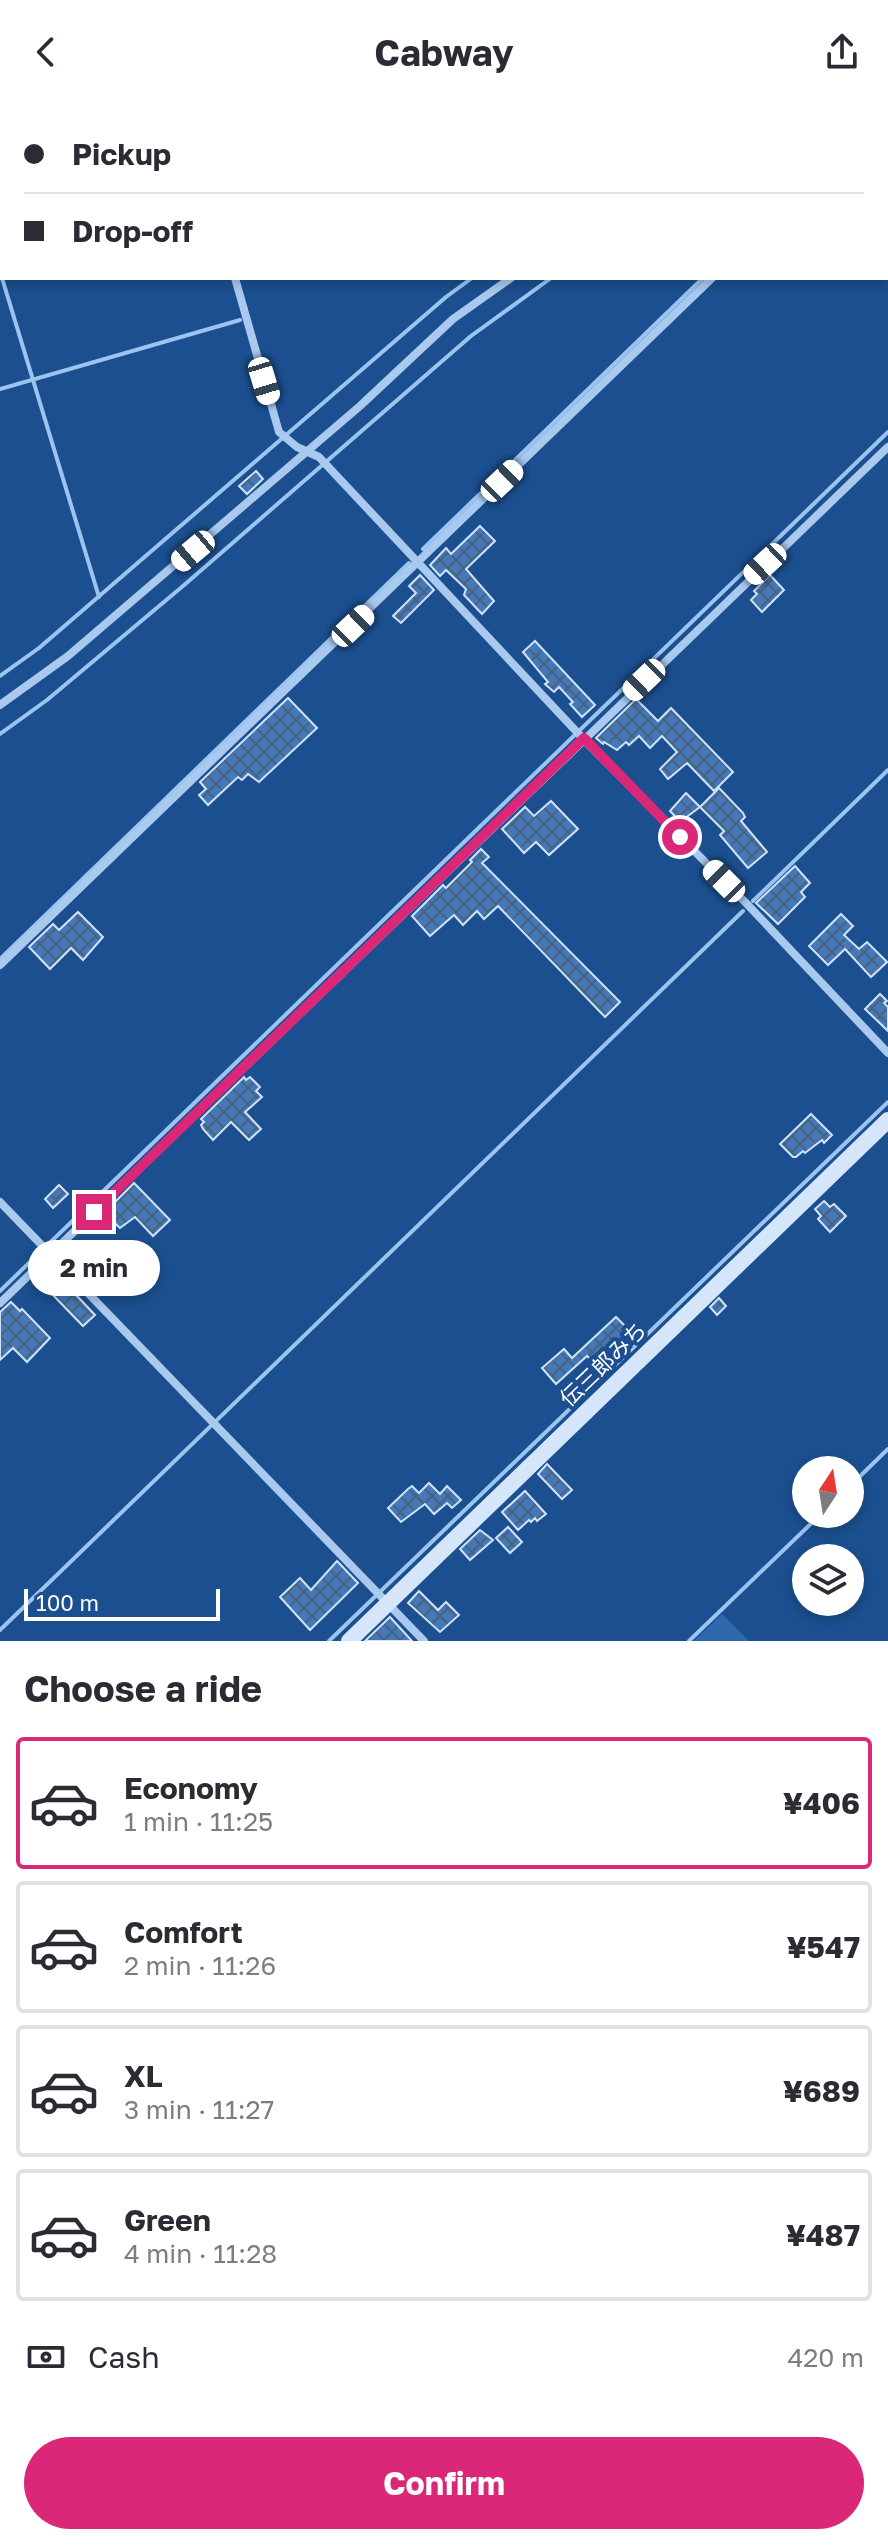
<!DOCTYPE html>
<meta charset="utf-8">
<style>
body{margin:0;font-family:"Golos Text","Noto Sans JP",sans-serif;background:#f2f2f3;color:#2b2b33;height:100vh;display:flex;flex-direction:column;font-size:30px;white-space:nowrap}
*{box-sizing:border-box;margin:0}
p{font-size:26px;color:#7c7c81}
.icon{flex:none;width:44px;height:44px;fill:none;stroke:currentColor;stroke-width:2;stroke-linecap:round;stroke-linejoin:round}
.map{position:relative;height:1537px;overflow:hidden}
.sheet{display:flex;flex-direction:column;background:#fff;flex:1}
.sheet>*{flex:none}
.guide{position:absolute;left:0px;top:0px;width:888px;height:176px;box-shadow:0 4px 12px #0003;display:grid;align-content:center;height:176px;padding:0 24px;background:#fff}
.needle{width:52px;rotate:12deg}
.fabs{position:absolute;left:792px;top:1352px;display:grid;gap:16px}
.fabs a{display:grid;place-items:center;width:72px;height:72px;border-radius:50%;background:#fff;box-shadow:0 4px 12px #0003;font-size:40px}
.scale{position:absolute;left:24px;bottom:20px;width:196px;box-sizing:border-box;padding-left:8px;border:4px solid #fff;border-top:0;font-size:22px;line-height:28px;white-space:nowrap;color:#fff;-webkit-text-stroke:6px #1b4f8f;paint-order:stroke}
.end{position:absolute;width:36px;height:36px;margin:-18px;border:10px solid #db2777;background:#fff;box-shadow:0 0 0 4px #fff}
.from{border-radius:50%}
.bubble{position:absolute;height:56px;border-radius:28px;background:#fff;box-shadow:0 4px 12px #0003;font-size:26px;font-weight:700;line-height:56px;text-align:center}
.car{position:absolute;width:24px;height:48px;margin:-24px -12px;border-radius:10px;box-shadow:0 0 6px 2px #0007;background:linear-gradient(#fff 24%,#345 0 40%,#fff 0 76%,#345 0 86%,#fff 0)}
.guide b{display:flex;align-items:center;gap:28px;height:76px;font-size:30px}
.guide b+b{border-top:2px solid #e1e1e2}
.guide i{width:20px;height:20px;background:#2b2b33}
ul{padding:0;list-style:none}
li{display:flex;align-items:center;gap:24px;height:132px;margin:0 16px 12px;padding:0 8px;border:4px solid #e1e1e2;border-radius:8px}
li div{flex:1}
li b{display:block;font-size:30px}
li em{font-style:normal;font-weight:700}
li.active{border-color:#db2777}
li>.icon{width:72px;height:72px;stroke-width:1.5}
h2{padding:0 24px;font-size:36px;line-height:96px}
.pay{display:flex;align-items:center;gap:20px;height:88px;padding:0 24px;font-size:30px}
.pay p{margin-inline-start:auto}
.button{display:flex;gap:16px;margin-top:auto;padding:16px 24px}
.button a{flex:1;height:92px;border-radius:48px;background:#db2777;color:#fff;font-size:32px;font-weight:700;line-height:92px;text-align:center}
header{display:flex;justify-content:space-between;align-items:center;height:104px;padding:0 24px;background:#fff;font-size:36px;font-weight:700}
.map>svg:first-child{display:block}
.green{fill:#2e69ad}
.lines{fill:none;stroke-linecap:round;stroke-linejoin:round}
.stream{stroke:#9cc4f0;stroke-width:4}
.building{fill:url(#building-cross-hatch);stroke:#cfe3fa;stroke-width:2}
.street{stroke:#a9c9ee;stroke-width:8}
.secondary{stroke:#d6e6fa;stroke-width:16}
.route{stroke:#db2777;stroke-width:10}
.labels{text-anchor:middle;stroke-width:8;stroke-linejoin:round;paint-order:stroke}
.street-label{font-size:22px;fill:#fff;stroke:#1b4f8f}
</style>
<header><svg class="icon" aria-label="back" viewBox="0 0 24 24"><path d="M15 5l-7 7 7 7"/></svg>Cabway<svg class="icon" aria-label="share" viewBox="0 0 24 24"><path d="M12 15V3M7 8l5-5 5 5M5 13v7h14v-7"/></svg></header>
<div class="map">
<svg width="888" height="1537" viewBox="0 0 888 1537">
<defs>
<pattern id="building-cross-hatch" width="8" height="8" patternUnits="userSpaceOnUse" patternTransform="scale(2)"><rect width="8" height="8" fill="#4478b7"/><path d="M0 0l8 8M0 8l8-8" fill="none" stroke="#486282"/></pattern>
</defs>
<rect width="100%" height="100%" fill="#1b4f8f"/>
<!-- green -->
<path class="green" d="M722 1510 749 1537H694Z"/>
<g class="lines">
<!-- stream -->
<g class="stream">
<path d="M165 2 172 0"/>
<path d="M700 2 703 0"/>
<path d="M774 2 777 0"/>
<path d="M0 50H2"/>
<path d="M2 174 99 493"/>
<path d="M0 285 240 216"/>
<path d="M423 445 703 174"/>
<path d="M0 572 39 544 446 193 472 174"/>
<path d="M0 630 47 596 183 482 471 232 551 174"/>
<path d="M753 797 888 666"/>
<path d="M0 855 409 459"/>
<path d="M0 1187 888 328"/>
<path d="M850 1382 888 1345"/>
<path d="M0 1526 743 807"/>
<path d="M329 1537 888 998"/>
<path d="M689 1537 821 1410"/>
</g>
</g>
<!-- building -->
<g class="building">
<path d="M256 367 263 375 247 390 239 382Z"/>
<path d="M480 422 495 437 466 465 494 497 482 510 464 491 466 485 446 466 440 472 430 461 446 444 451 450Z"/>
<path d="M420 471 434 486 401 519 393 512 416 489 409 482Z"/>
<path d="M770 471 784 486 762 508 751 496 757 490 754 487Z"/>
<path d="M535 537 595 601 582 613 570 600 573 598 559 583 554 588 545 580 548 578 523 548Z"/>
<path d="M288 594 317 624 259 678 248 670 242 676 238 673 208 701 199 691 206 685 200 678Z"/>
<path d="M636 595 658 617 671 604 733 668 714 687 687 659 668 675 660 665 677 648 662 632 650 644 639 632 629 641 626 638 617 646 604 638 603 640 596 634Z"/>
<path d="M719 684 743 709 745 713 741 717 767 748 748 764 720 731 724 727 700 703Z"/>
<path d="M686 689 700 703 680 718 670 707Z"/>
<path d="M551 697 578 725 549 751 536 738 524 749 502 725 525 703 534 712Z"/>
<path d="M481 745 489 753 482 759 620 898 605 913 498 802 484 815 477 807 463 821 454 811 430 832 412 812 443 781 446 784 472 758 470 756Z"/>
<path d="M795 762 810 779 801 788 805 793 778 820 756 799Z"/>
<path d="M78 808 103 833 83 856 71 844 50 865 29 843 53 820 59 826Z"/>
<path d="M841 810 853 822 844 831 859 845 867 838 887 858 871 873 845 845 828 861 809 842Z"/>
<path d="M880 890 887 897 884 899 888 903V927L865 905Z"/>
<path d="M244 973 246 976 250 973 260 983 256 987 262 993 245 1008 261 1025 249 1036 231 1018 213 1036 203 1025 201 1021 204 1018 201 1015Z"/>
<path d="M811 1010 832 1031 824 1039 822 1036 805 1049 803 1047 796 1053H793L780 1040Z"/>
<path d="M134 1079 170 1116 153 1132 135 1113 120 1124 104 1109Z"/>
<path d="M59 1081 68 1090 53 1104 45 1095Z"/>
<path d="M824 1097 830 1103 834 1100 846 1112 830 1128 818 1115 821 1112 815 1105Z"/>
<path d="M62 1176 95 1211 83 1222 49 1187Z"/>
<path d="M719 1194 726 1202 717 1211 710 1203Z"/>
<path d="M11 1198 20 1207 22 1205 50 1234 27 1258 13 1244 0 1256V1208Z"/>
<path d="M616 1213 630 1227 595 1260 587 1252 556 1280 542 1264 564 1245 572 1254Z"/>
<path d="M547 1360 572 1386 562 1395 538 1370Z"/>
<path d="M429 1379 440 1390 447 1382 461 1396 452 1404 447 1399 434 1410 425 1400 401 1418 388 1404 408 1385 412 1382 419 1389Z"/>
<path d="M525 1387 546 1410 537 1417 535 1414 531 1418 529 1416 518 1426 502 1408Z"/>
<path d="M508 1423 522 1438 510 1449 496 1434Z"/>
<path d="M480 1426 493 1436 470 1456 460 1445Z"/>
<path d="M337 1457 358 1479 310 1526 280 1493 300 1474 311 1486Z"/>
<path d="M419 1487 438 1506 446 1498 459 1511 440 1528 408 1499Z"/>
<path d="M390 1513 412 1537H365Z"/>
</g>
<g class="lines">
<!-- street -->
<g class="street">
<path d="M188 2 195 0"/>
<path d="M740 2 742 0"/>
<path d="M886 8 888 6"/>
<path d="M0 55 2 54"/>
<path d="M235 174 279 328 297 343 319 353 590 642 746 799 888 949"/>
<path d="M0 601 68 552 360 302 453 215 511 174"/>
<path d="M0 861 712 174"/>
<path d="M0 1098 424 1537"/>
<path d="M0 1199 888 343"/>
</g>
<!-- secondary -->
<path class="secondary" d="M349 1537 888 1016"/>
</g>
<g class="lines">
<!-- route -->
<path class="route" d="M94 1108 584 634 680 733"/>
</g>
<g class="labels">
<!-- street labels -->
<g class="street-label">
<text transform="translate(603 1260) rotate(-44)" y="8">伝三郎みち</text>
</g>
</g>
</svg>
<div class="fabs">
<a><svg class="needle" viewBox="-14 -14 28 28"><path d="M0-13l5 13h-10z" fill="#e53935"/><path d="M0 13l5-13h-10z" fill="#7c7c81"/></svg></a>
<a><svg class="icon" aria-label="layers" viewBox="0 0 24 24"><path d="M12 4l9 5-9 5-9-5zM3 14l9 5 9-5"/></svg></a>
</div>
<div class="scale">100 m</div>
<i class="end from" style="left:680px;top:733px"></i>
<i class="end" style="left:94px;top:1108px"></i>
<div class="bubble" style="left:28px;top:1136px;width:132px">2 min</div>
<i class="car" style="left:264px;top:277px;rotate:163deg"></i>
<i class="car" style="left:502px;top:377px;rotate:46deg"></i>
<i class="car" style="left:193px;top:447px;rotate:230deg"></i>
<i class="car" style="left:765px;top:460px;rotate:227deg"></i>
<i class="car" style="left:353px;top:522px;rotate:46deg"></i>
<i class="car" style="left:644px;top:576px;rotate:226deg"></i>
<i class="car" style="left:724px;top:777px;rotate:315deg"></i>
<div class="guide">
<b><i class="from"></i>Pickup</b>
<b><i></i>Drop-off</b>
</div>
</div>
<section class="sheet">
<h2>Choose a ride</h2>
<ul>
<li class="active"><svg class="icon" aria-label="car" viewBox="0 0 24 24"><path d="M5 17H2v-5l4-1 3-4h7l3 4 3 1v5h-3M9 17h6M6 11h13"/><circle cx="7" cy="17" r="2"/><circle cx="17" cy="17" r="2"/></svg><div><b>Economy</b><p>1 min · 11:25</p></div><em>¥406</em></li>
<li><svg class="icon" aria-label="car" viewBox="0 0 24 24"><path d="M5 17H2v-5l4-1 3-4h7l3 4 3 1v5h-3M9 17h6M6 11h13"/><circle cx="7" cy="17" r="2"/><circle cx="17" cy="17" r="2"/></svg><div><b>Comfort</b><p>2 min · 11:26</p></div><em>¥547</em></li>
<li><svg class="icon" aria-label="car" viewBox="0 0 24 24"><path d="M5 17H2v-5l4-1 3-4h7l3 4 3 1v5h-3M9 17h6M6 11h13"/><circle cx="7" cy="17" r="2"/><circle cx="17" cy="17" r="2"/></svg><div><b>XL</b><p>3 min · 11:27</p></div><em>¥689</em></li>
<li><svg class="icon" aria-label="car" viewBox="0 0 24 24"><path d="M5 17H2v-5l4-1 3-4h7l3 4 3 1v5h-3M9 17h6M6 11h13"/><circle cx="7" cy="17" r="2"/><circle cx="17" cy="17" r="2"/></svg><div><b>Green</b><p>4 min · 11:28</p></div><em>¥487</em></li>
</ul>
<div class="pay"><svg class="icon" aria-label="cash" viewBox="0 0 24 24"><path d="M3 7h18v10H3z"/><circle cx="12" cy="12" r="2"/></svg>Cash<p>420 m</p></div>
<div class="button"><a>Confirm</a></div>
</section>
